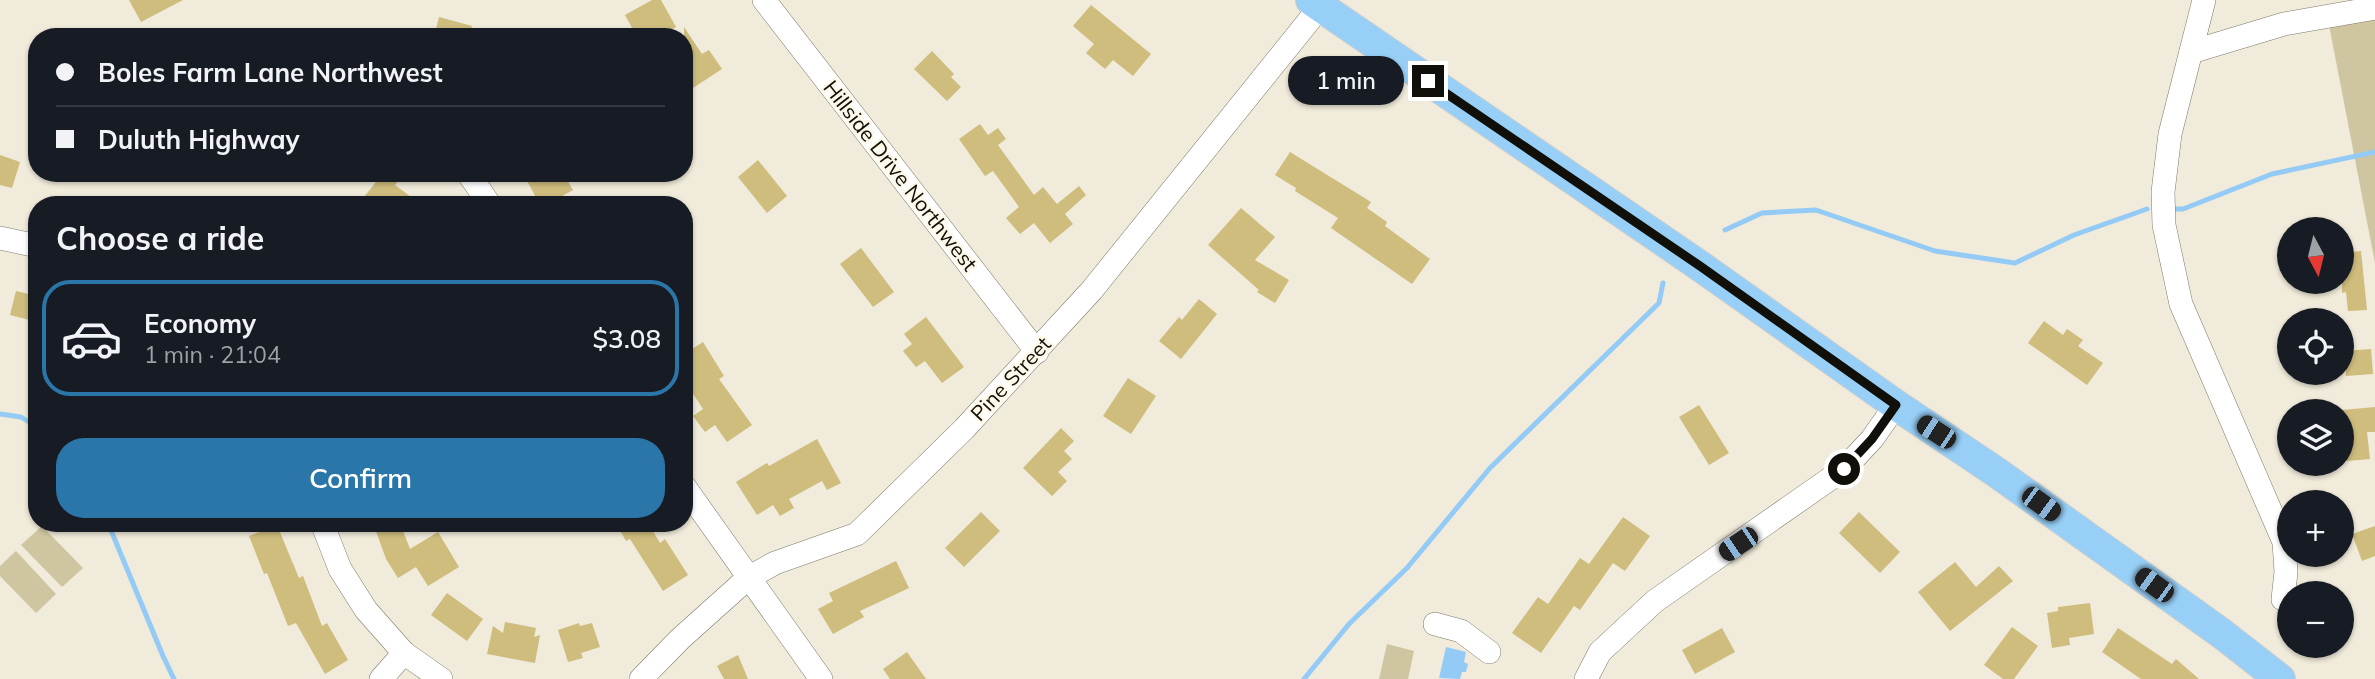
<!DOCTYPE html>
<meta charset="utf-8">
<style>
body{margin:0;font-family:Mulish,sans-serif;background:#242831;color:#f1f3f6;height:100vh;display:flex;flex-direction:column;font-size:26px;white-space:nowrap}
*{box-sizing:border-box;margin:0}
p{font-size:23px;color:#9ea1a6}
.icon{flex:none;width:38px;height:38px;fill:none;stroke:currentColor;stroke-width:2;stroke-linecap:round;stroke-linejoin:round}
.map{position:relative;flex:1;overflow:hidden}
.details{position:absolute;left:28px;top:196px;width:665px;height:336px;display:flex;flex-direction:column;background:#171b24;border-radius:28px;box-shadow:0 2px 5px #0004}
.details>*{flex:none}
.banner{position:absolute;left:28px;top:28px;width:665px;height:154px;border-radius:28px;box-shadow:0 2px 5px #0004;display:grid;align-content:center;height:154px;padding:0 28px;background:#171b24}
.needle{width:46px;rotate:173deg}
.controls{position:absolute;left:2277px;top:217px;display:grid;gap:14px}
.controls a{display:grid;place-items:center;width:77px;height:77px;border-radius:50%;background:#171b24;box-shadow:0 2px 5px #0004;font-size:35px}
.end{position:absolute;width:32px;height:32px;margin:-16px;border:9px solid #100f09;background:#fff;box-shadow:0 0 0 4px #fff}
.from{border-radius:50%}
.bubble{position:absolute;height:49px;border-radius:24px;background:#171b24;box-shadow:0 2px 5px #0004;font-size:23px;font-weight:600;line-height:49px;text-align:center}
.car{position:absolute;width:21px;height:42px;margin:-21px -10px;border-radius:9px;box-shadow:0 0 5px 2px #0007;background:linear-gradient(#222 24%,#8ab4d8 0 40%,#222 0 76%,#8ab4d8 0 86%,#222 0)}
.banner b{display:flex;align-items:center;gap:24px;height:66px;font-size:26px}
.banner b+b{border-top:2px solid #363941}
.banner i{width:18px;height:18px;background:#f1f3f6}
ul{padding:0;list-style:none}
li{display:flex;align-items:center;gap:21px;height:116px;margin:0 14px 10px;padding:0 14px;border:4px solid transparent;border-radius:28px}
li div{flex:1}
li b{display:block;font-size:26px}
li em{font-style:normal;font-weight:600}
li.on{border-color:#2a76a9}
li>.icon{width:63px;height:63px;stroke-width:1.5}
h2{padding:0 28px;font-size:32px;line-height:84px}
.button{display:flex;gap:14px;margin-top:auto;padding:14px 28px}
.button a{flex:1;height:80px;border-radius:28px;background:#2a76a9;color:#fff;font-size:28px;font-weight:600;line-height:80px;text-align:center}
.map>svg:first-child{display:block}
.green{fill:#cfc5a0}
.water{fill:#94cbf6}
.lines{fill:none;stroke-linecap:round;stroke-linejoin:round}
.stream{stroke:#94cbf6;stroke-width:5}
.building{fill:#cfbd7e}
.minor-casing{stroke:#7d796a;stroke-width:24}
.major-casing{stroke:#cfcfce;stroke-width:32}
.minor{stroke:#fff;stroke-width:23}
.major{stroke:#97cff7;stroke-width:30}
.route{stroke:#100f09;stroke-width:9}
.labels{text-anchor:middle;stroke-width:5;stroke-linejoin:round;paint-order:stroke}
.street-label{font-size:21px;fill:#100f09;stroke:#fdf8e8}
</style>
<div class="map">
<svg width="2375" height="679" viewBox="0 0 2375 679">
<rect width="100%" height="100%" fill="#f0ebda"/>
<!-- green -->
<g class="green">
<path d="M2375 20V263L2329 25Z"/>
<path d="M42 526 83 568 62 587 21 545Z"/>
<path d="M16 551 56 594 36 613 0 576V566Z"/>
<path d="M1387 644 1414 651 1408 679H1379Z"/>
</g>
<!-- water -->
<path class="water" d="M1446 647 1466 652 1464 662 1468 664 1466 672H1462L1460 679 1439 678Z"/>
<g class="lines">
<!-- stream -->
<g class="stream">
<path d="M2175 209H2183L2272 174 2375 152"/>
<path d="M1725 230 1762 213 1816 210 1935 251 2015 263 2074 235 2147 209"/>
<path d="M0 414 21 417 37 427"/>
<path d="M108 523 163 656 174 679"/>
<path d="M1304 679 1349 624 1407 568 1490 468 1659 303 1663 283"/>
</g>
</g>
<!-- building -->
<g class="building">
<path d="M129 0H183L141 22Z"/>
<path d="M652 0H661L676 27 659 37H637L625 15Z"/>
<path d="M1091 5 1151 54 1133 76 1113 60 1105 69 1086 53 1094 44 1073 26Z"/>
<path d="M439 17 472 26 469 37H434Z"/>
<path d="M684 27 702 54 709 50 722 69 693 88 684 75Z"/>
<path d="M932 51 954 74 951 77 961 87 947 101 914 69Z"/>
<path d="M980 124 988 135 998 128 1006 139 998 145 1034 195 1043 187 1057 204 1079 186 1086 195 1065 214 1073 224 1050 243 1034 223 1020 234 1006 218 1019 207 993 171 985 176 959 139Z"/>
<path d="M1290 152 1371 202 1367 208 1387 222 1385 226 1430 259 1412 284 1331 228 1338 218 1295 191 1296 188 1275 175Z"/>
<path d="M0 155 20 162 12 188 0 185Z"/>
<path d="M758 160 787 196 767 213 738 177Z"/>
<path d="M383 173H390L399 180 395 185 411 197 405 205H374L364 197Z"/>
<path d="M533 173H563L573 190 546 205H540L525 177Z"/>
<path d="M1241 208 1275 237 1255 260 1289 280 1275 303 1257 292 1259 290 1208 245Z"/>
<path d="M861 248 894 292 873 307 840 264Z"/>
<path d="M2361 251 2367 310 2348 311 2346 292 2342 293V253Z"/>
<path d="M16 291 37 296V322L10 315Z"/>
<path d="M1199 299 1217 314 1181 359 1159 341 1179 317 1182 320Z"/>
<path d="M926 317 964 367 942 383 925 361 916 367 903 351 912 344 904 334Z"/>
<path d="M2044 321 2063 335 2067 329 2083 340 2078 346 2103 363 2087 385 2028 343Z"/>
<path d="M703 342 724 376 719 379 752 425 727 442 715 425 705 432 693 416 703 409 684 380V354Z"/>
<path d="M2371 349 2373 374 2346 376 2344 351Z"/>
<path d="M1128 378 1156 396 1131 434 1103 416Z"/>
<path d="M1699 405 1729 453 1709 465 1679 417Z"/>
<path d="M2375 407V432H2367L2370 459 2347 461 2345 437H2342V410Z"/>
<path d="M1061 428 1074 441 1064 451 1072 459 1058 472 1067 481 1052 496 1023 468Z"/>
<path d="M817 439 841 483 827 490 822 481 789 499 794 508 780 516 773 505 757 515 736 482 767 463 769 466Z"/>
<path d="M981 512 1000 531 964 567 945 548Z"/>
<path d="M1859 512 1900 552 1880 573 1839 533Z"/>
<path d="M1623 517 1650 536 1625 571 1613 563 1580 610 1574 606 1541 653 1512 633 1538 597 1548 604 1580 558 1589 564Z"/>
<path d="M373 523H400L410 549 438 532 459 567 428 586 416 567 398 578 386 559Z"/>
<path d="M616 523H648L660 543 665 539 688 575 663 591 630 539 626 541Z"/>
<path d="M277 525 299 578 303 576 322 626 327 623 348 660 325 674 296 623 288 626 267 573 264 574 249 536Z"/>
<path d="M2375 526V556L2362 561 2352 534Z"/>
<path d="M896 561 909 588 860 611 864 617 833 634 818 609 833 601 829 593Z"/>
<path d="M1955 562 1976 587 1999 566 2013 581 1950 631 1918 592Z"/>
<path d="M447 593 483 619 467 641 431 615Z"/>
<path d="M2090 603 2094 634 2069 638 2070 645 2052 648 2047 613 2058 611V607Z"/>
<path d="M505 622 536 628 534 637 540 635 535 663 487 654 493 626 503 633Z"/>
<path d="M579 623 580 626 592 623 600 647 581 653 583 658 568 662 558 630Z"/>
<path d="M2012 627 2038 646 2014 679H2003L1984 665Z"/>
<path d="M1722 628 1735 652 1695 674 1682 650Z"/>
<path d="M2118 628 2172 664 2176 659 2199 679H2141L2102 652Z"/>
<path d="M907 652 926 679H890L883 669Z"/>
<path d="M738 655 748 679H724L717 666Z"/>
</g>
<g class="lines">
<defs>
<g id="minor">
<path d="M764 0 1037 352"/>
<path d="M2204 0 2170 134 2163 192 2164 225 2181 304 2284 542 2286 572 2283 599 2289 602"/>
<path d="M2191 52 2284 24 2375 8"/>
<path d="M468 173 490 205"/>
<path d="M0 238 37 246"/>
<path d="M684 486 821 679"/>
<path d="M322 523 340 569 366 610 404 653 441 679"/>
<path d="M1435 624 1461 631 1489 652"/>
<path d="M381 679 404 653"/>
<path d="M641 679 680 639 748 578 775 563 857 534 964 429 1092 290 1320 7"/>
<path d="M1586 679 1600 652 1655 601 1844 469 1872 439 1896 405"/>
</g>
<path id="major" d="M1311 0 1700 266 1896 405 1996 472 2221 633 2280 679"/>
</defs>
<!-- minor casing -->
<use href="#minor" class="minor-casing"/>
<!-- major casing -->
<use href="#major" class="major-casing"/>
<!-- minor -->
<use href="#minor" class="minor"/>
<!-- major -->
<use href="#major" class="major"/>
</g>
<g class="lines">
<!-- route -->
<path class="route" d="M1428 81 1700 266 1896 405 1872 439 1844 469"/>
</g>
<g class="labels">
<!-- street labels -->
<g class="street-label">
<text transform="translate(900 176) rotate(52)" y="7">Hillside Drive Northwest</text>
<text transform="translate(1011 379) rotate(-47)" y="7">Pine Street</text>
</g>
</g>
</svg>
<div class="controls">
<a><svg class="needle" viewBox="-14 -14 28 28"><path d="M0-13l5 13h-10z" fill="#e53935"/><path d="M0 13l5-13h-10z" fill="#9ea1a6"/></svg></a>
<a><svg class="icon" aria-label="locate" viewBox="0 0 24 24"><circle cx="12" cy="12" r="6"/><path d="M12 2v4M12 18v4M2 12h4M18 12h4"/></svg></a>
<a><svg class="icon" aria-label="layers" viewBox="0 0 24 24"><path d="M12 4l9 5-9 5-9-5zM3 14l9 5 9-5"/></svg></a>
<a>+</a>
<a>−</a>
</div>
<i class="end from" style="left:1844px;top:469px"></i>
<i class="end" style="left:1428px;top:81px"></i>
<div class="bubble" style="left:1288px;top:56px;width:116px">1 min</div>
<i class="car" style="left:1936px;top:432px;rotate:303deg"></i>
<i class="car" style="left:2041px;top:504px;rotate:126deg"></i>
<i class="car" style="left:1738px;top:544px;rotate:236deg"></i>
<i class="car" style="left:2154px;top:585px;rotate:306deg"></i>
<div class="banner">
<b><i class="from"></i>Boles Farm Lane Northwest</b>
<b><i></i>Duluth Highway</b>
</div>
<section class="details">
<h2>Choose a ride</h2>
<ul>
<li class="on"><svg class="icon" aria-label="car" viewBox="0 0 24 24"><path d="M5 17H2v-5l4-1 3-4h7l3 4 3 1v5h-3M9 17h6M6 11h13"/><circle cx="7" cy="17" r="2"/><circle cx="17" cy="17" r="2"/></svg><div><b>Economy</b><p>1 min · 21:04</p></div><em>$3.08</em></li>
</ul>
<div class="button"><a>Confirm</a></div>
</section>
</div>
